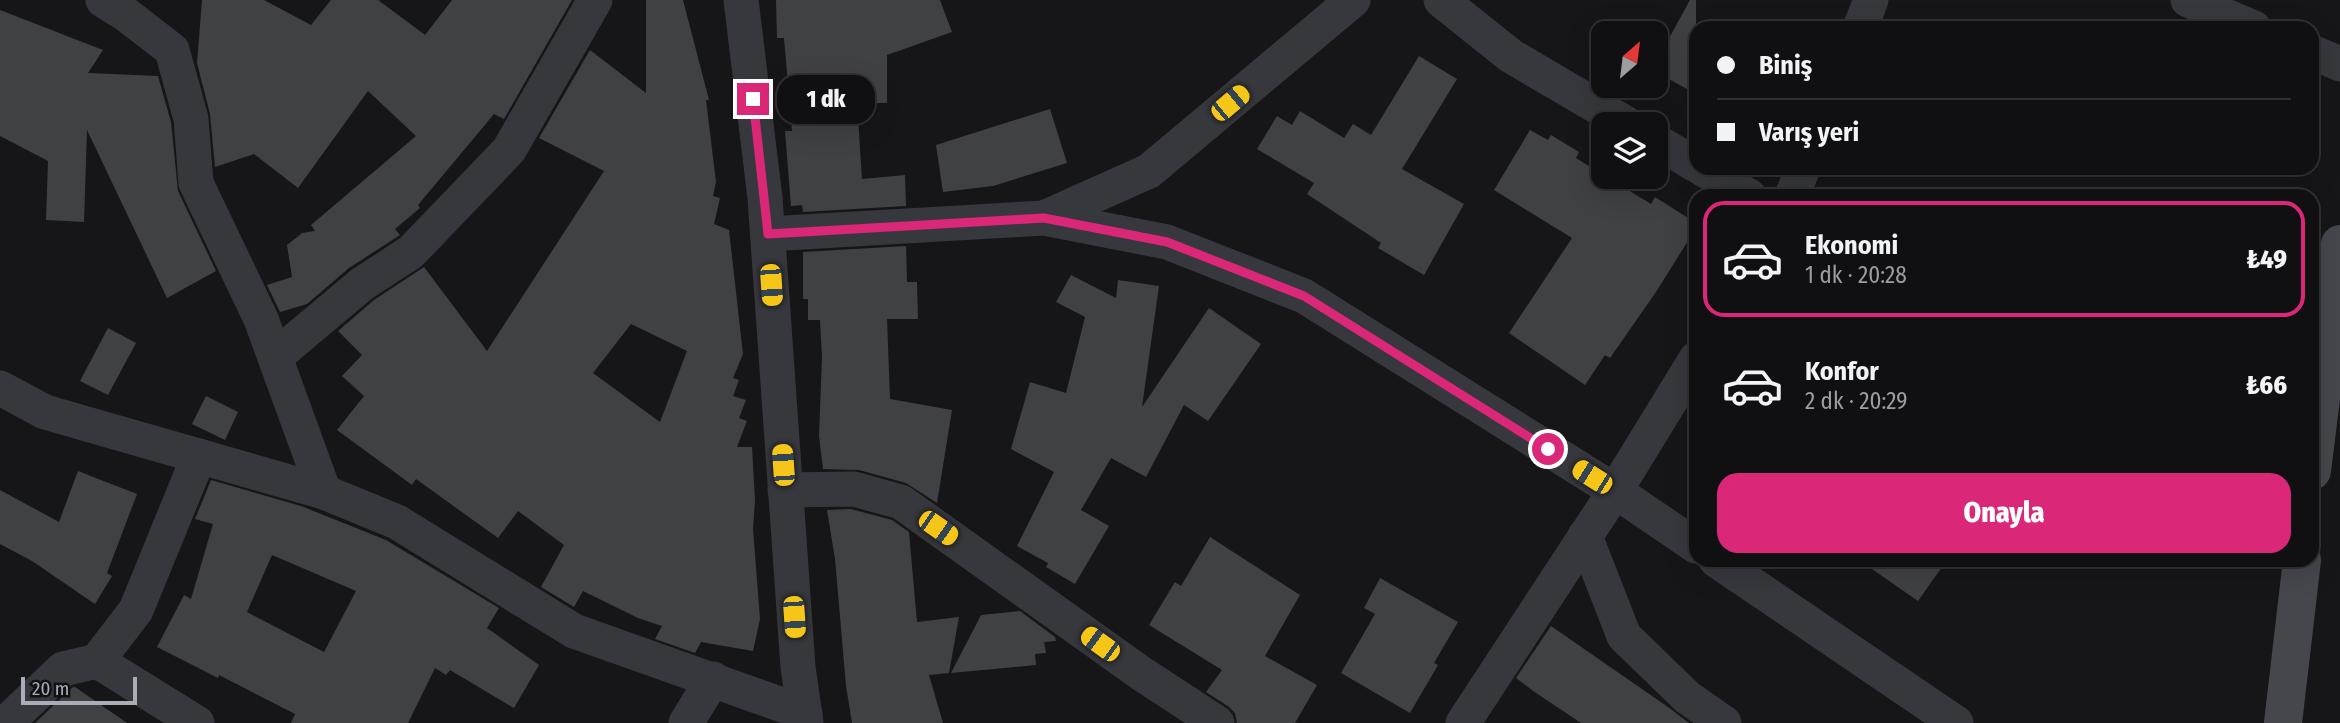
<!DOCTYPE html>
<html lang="tr">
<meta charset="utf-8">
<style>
body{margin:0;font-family:"Fira Sans Condensed",sans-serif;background:#19191b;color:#f1f3f6;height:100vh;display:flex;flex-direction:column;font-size:26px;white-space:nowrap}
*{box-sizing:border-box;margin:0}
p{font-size:23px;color:#9c9d9f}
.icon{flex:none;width:38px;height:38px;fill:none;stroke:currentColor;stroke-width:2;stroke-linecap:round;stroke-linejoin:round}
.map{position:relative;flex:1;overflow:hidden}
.details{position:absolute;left:1689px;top:189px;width:630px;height:378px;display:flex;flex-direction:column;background:#101012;border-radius:21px;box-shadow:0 7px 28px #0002,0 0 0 2px #303032}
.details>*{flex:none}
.banner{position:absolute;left:1689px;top:21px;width:630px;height:154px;border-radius:21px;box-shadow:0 7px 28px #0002,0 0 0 2px #303032;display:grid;align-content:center;height:154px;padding:0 28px;background:#101012}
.needle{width:46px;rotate:28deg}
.buttons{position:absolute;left:1591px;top:21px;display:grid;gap:14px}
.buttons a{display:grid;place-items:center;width:77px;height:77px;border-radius:14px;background:#101012;box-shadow:0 7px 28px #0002,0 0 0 2px #303032;font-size:35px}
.scale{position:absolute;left:21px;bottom:18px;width:116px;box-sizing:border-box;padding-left:7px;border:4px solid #a8adb8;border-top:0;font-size:19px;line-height:24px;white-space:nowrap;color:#a8adb8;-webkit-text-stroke:5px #111113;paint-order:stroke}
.end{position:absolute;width:32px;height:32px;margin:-16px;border:9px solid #db2777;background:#fff;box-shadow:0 0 0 4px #fff}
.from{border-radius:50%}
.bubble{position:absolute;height:49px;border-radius:21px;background:#101012;box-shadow:0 7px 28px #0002,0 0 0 2px #303032;font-size:23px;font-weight:800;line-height:49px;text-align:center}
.car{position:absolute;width:21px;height:42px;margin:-21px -10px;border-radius:9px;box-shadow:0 0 5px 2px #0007;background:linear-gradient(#f5c518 24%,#345 0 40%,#f5c518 0 76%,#345 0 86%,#f5c518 0)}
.banner b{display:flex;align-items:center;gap:24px;height:66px;font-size:26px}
.banner b+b{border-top:2px solid #303032}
.banner i{width:18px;height:18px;background:#f1f3f6}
ul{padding:12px 0 0;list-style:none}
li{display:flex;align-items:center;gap:21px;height:116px;margin:0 14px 10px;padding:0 14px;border:4px solid transparent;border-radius:21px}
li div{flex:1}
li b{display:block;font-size:26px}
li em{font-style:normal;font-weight:800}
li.on{border-color:#db2777}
li>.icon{width:63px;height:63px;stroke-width:1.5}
.action{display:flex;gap:14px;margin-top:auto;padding:14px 28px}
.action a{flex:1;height:80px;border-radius:21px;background:#db2777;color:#fff;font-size:28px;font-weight:800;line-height:80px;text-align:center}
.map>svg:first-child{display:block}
.building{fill:#404145;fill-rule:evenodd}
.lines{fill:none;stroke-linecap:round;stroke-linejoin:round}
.street{stroke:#37383d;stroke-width:35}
.secondary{stroke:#45474d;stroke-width:38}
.route{stroke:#db2777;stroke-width:9}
</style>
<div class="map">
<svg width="2340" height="723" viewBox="0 0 2340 723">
<rect width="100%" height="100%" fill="#161618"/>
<!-- building -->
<g class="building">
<path d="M202 0H264L311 25 331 0H378L425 35 452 0H572L504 119 494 114 418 205 420 208 395 229 400 235 349 268 307 304 280 312 267 285 292 277 287 245 302 233 315 231 311 225 416 136 368 91 298 188 254 154 215 167 210 114 197 63Z"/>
<path d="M646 0H683L709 100H706L716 182 713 196 720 198 714 224 729 230 743 354 733 378 739 380 733 396 746 400 739 418 747 421 737 447H752L755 500 753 529 760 619 753 651 701 642 695 653 655 639 662 626 638 618 583 591 574 607 541 587 564 545 518 511 498 538 416 479 412 485 337 430 364 396 342 376 362 355 338 331 374 300 424 267 487 351 604 171 539 138 590 50 646 93ZM631 324 687 351 660 422 593 373Z"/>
<path d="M776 0H940L952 32 887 55V103H857L862 179 905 175 906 206 803 212 802 205 791 206 785 131H792L784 38H777Z"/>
<path d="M1690 0H1696V94L1656 72V62Z"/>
<path d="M0 10 103 50 88 73 158 76 171 122 178 191 216 271 167 298 87 130 84 222 46 220 48 161 0 136Z"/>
<path d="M1419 56 1457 79 1402 169 1464 204 1424 275 1378 248 1381 243 1307 194 1314 183 1257 149 1277 116 1292 125 1300 111 1344 138 1353 124 1371 135Z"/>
<path d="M1050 109 1067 163 993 186 943 192 936 145Z"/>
<path d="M1530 130 1548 140 1551 135 1579 152 1576 158 1651 204 1655 197 1696 223V228L1656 292 1610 358 1605 355 1585 385 1509 333 1572 238 1494 190Z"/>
<path d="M906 246 907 282H917L918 319H887L890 399 952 410 937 503 906 483 859 470 823 469 819 436 822 357 820 320H808V299H803V252Z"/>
<path d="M1071 275 1116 298 1118 280 1159 286 1142 407 1209 308 1261 344 1208 421 1184 405 1146 477 1111 458 1081 510 1109 526 1075 584 1046 567 1048 563 1017 546 1054 472 1011 449 1030 382 1066 393 1085 317 1056 302Z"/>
<path d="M108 328 136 343 108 395 80 381Z"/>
<path d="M206 396 238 412 225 440 192 424Z"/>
<path d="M78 471 137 494 107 573 112 576 95 604 32 561 0 544V490L59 522Z"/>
<path d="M211 480 301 506 386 540 499 608 487 628 539 665 514 708 450 670 446 675 435 668 408 723H291L295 714 219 675 218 678 157 647 184 595 191 599 213 524 195 519ZM272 555 356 591 324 652 247 612Z"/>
<path d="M851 509 892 520 909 532 917 622 959 617 949 673 929 675 943 723H852L846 686 835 559 827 510Z"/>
<path d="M1210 537 1300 595 1265 656 1317 685 1295 723H1237L1235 713 1229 707 1206 692 1222 670 1149 625 1175 582 1181 586Z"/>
<path d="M1859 560H1947L1918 601Z"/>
<path d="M1380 578 1458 622 1434 663 1438 665 1410 713 1341 673 1375 614 1364 608Z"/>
<path d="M1020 611 1055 637 1056 641 1044 642 1046 653 1035 654 1036 665 951 673 981 615Z"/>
<path d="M1551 626 1668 707 1689 723H1581L1536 693 1516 678Z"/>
<path d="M73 687H75L127 723H35Z"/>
</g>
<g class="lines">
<!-- street -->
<g class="street">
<path d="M103 0 124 13 172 50 191 119 196 183 261 319 324 492"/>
<path d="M741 0 765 198 798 667 806 723"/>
<path d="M1441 0 1511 56 1627 124"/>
<path d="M2188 0 2254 28"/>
<path d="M1860 28 1871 0"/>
<path d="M2312 52 2340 64"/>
<path d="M1656 141 1696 165"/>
<path d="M1701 168 1749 196"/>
<path d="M1792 196 1803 168"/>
<path d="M1044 218 1167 242 1304 296 1615 491 1696 546"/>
<path d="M768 234 1044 218 1149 171 1353 0"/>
<path d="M275 357 362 284 411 252 509 150 595 0"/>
<path d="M0 388 45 412 324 492 397 522 574 631 805 713"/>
<path d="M785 490 854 489 901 502 1142 674 1217 723"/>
<path d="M1585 536 1624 636 1687 697 1724 723"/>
<path d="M1716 560 1956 723"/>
<path d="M97 661 197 723"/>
<path d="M6 723 63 669 97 661 136 610 199 456"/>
<path d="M686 723 713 679"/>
<path d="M1463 723 1615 491 1696 359"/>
</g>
<!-- secondary -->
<g class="secondary">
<path d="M2312 471 2340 244"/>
<path d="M2283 723 2302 560"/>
</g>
</g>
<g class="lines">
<!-- route -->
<path class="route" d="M753 99 768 234 1044 218 1167 242 1304 296 1548 449"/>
</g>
</svg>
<div class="buttons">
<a><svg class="needle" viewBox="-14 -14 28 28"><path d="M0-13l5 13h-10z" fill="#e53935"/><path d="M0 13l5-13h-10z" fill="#9c9d9f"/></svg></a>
<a><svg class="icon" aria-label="layers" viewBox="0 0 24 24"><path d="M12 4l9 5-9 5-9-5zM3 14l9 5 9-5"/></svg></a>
</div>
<div class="scale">20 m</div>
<i class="end from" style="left:1548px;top:449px"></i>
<i class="end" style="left:753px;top:99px"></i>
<div class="bubble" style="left:777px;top:75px;width:98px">1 dk</div>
<i class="car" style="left:1230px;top:103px;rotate:50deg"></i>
<i class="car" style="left:771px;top:285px;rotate:176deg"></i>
<i class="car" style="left:783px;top:465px;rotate:356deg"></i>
<i class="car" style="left:1592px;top:477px;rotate:302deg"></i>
<i class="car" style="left:938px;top:528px;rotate:125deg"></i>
<i class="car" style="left:794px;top:617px;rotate:176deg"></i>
<i class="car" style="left:1100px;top:644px;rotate:306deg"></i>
<div class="banner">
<b><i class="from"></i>Biniş</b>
<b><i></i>Varış yeri</b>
</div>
<section class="details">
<ul>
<li class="on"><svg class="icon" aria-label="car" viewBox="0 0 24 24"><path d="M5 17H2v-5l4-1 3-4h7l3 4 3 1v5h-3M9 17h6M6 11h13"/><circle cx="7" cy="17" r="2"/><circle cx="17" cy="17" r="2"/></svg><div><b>Ekonomi</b><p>1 dk · 20:28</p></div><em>₺49</em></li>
<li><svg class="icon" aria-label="car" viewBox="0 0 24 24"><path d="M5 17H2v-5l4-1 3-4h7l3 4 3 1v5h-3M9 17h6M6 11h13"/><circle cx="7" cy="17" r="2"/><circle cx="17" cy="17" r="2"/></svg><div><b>Konfor</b><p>2 dk · 20:29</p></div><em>₺66</em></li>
</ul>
<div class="action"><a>Onayla</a></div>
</section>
</div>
